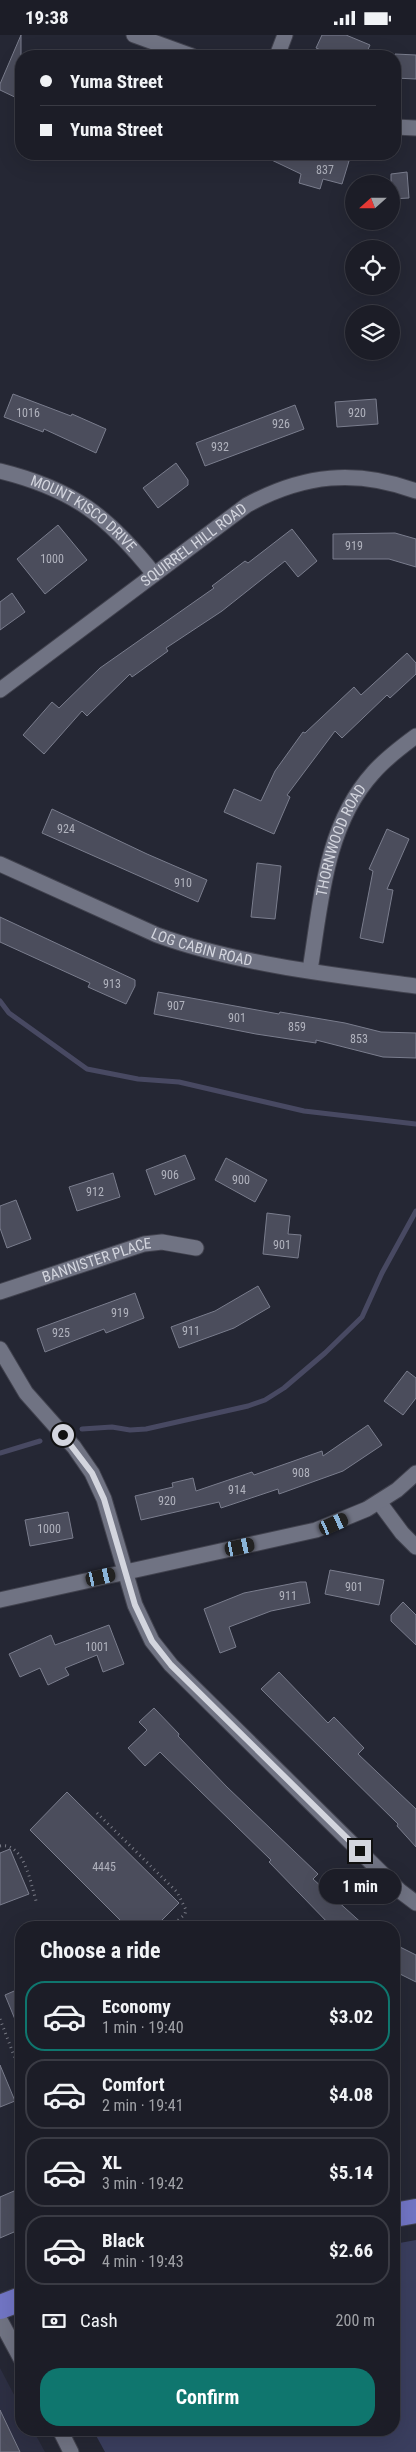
<!DOCTYPE html>
<meta charset="utf-8">
<style>
body{margin:0;font-family:"Roboto Condensed",sans-serif;background:#292a33;color:#f1f3f6;height:100vh;display:flex;flex-direction:column;font-size:19px;white-space:nowrap}
*{box-sizing:border-box;margin:0}
p{font-size:16px;color:#a0a2a7}
.icon{flex:none;width:28px;height:28px;fill:none;stroke:currentColor;stroke-width:2;stroke-linecap:round;stroke-linejoin:round}
.map{position:relative;flex:1;overflow:hidden}
.panel{position:absolute;left:15px;top:1886px;width:385px;height:515px;display:flex;flex-direction:column;background:#1c1d27;border-radius:20px;box-shadow:0 5px 20px #0002,0 0 0 1px #3a3b44}
.panel>*{flex:none}
.hud{position:absolute;left:15px;top:15px;width:386px;height:110px;border-radius:20px;box-shadow:0 5px 20px #0002,0 0 0 1px #3a3b44;display:grid;align-content:center;height:110px;padding:0 25px;background:#1c1d27}
.needle{width:32px;rotate:249deg}
.controls{position:absolute;left:345px;top:140px;display:grid;gap:10px}
.controls a{display:grid;place-items:center;width:55px;height:55px;border-radius:50%;background:#1c1d27;box-shadow:0 5px 20px #0002,0 0 0 1px #3a3b44;font-size:25px}
.end{position:absolute;width:22px;height:22px;margin:-11px;border:6px solid #d3d5de;background:#111;box-shadow:0 0 0 2px #111}
.from{border-radius:50%}
.bubble{position:absolute;height:35px;border-radius:18px;background:#1c1d27;box-shadow:0 5px 20px #0002,0 0 0 1px #3a3b44;font-size:16px;font-weight:700;line-height:35px;text-align:center}
.car{position:absolute;width:15px;height:30px;margin:-15px -8px;border-radius:6px;box-shadow:0 0 4px 1px #0007;background:linear-gradient(#222 24%,#8ab4d8 0 40%,#222 0 76%,#8ab4d8 0 86%,#222 0)}
.hud b{display:flex;align-items:center;gap:18px;height:48px;font-size:19px}
.hud b+b{border-top:1px solid #3a3b44}
.hud i{width:12px;height:12px;background:#f1f3f6}
ul{padding:0;list-style:none}
li{display:flex;align-items:center;gap:15px;height:70px;margin:0 10px 8px;padding:0 15px;border:2px solid #3a3b44;border-radius:20px}
li div{flex:1}
li b{display:block;font-size:19px}
li em{font-style:normal;font-weight:700}
li.active{border-color:#0f766e}
li>.icon{width:45px;height:45px;stroke-width:1.5}
h2{padding:0 25px;font-size:22px;line-height:60px}
.pay{display:flex;align-items:center;gap:12px;height:55px;padding:0 25px;font-size:19px}
.pay p{margin-inline-start:auto}
.action{display:flex;gap:10px;margin-top:auto;padding:10px 25px}
.action a{flex:1;height:58px;border-radius:20px;background:#0f766e;color:#fff;font-size:20px;font-weight:700;line-height:58px;text-align:center}
.status{display:flex;justify-content:space-between;align-items:center;height:35px;padding:0 25px;background:#1c1d27;direction:ltr}
.status svg{height:14px;fill:currentColor}
.map>svg:first-child{display:block}
.built{fill:#2d2f43}
.green{fill:#3a3e5e}
.lines{fill:none;stroke-linecap:round;stroke-linejoin:round}
.stream{stroke:#484962;stroke-width:5}
.building{fill:#4b4d5c;stroke:#7a7d8d}
.minor-casing{stroke:#41424e;stroke-width:17}
.primary-casing{stroke:#41424e;stroke-width:26}
.path{stroke:#787a85;stroke-width:3;stroke-dasharray:1 4;stroke-linecap:butt}
.minor{stroke:#707383;stroke-width:15}
.primary{stroke:#7175c4;stroke-width:24}
.route{stroke:#d3d5de;stroke-width:6}
.labels{text-anchor:middle;stroke-width:4;stroke-linejoin:round;paint-order:stroke}
.number-label{font-size:12px;fill:#b1b3be}
.street-label{font-size:15px;fill:#d3d5de;stroke:#1b1d2a}
</style>
<div class="status"><b>19:38</b><svg viewBox="0 0 49 12"><path d="M0 12V9h3v3zM5 12V6h3v6zM10 12V3h3v9zM15 12V0h3v12zM26 1h20v11H26zM47 4h2v5h-2z"/></svg></div>
<div class="map">
<svg width="416" height="2417" viewBox="0 0 416 2417">
<rect width="100%" height="100%" fill="#252734"/>
<!-- built -->
<path class="built" d="M0 2333 21 2373V2395H33L45 2417H0Z"/>
<!-- green -->
<path class="green" d="M416 2205V2417H105L93 2395H394V2209Z"/>
<g class="lines">
<!-- stream -->
<g class="stream">
<path d="M0 966 9 978 87 1034 138 1044 179 1047 304 1076 416 1089"/>
<path d="M82 1394 112 1392 130 1395 146 1394 248 1371 265 1365 284 1353 325 1318 362 1282 382 1238 416 1176"/>
<path d="M0 1418 40 1406"/>
</g>
</g>
<!-- building -->
<g class="building">
<path d="M21 0V65L0 55V49Z"/>
<path d="M322 0H346L370 10 365 21H334L316 13Z"/>
<path d="M395 19 416 20V44L395 43Z"/>
<path d="M259 119H324L349 126 342 149 323 144 320 154 299 148 301 139Z"/>
<path d="M407 137 409 163 391 164V139Z"/>
<path d="M13 359 71 381 72 379 106 394 96 418 44 394 43 397 4 382Z"/>
<path d="M376 364 378 389 337 392 335 367Z"/>
<path d="M295 370 304 394 205 431 196 408Z"/>
<path d="M176 428 188 445V450L158 473 143 453Z"/>
<path d="M58 490 87 525 45 559 17 524Z"/>
<path d="M292 494 317 526 298 542 285 526 222 576 166 613 168 616 132 642 130 639 87 681 82 676 44 719 23 700 52 667 59 673 100 633 214 553 212 551 245 526 248 528Z"/>
<path d="M395 498 416 504V532L389 524H333V499Z"/>
<path d="M12 558 25 577 0 595V567Z"/>
<path d="M407 618 416 628V639L390 663 387 660 342 703 335 696 287 760 290 762 274 799 224 777 234 754 261 766 275 736 303 697 305 698 354 652 361 660Z"/>
<path d="M52 774 147 819 207 845 198 867 42 798Z"/>
<path d="M387 794 409 804 387 854 393 855 383 908 360 903 373 836 369 834Z"/>
<path d="M257 828 281 831 275 884 251 882Z"/>
<path d="M0 882 135 945V951L126 969 88 952 90 948 0 907Z"/>
<path d="M158 957 279 979 280 977 345 988 381 997 416 998V1023L383 1022 316 1005V1008L256 999 154 979Z"/>
<path d="M185 1120 195 1144 155 1160 146 1135Z"/>
<path d="M226 1123 267 1145 255 1167 215 1145Z"/>
<path d="M113 1138 120 1162 77 1176 69 1152Z"/>
<path d="M16 1165 31 1204 7 1213 0 1193V1171Z"/>
<path d="M267 1178 290 1181 288 1199 301 1200 298 1223 263 1219Z"/>
<path d="M258 1251 270 1272 234 1293 179 1313 171 1292 215 1276Z"/>
<path d="M135 1258 144 1283 106 1298 104 1294 45 1317 37 1294Z"/>
<path d="M407 1336 416 1343V1363L403 1380 384 1366Z"/>
<path d="M368 1390 382 1410 343 1436 279 1459 278 1454 221 1473 219 1467 141 1485 135 1461 173 1452 172 1448 193 1443 196 1456 252 1437 254 1440 322 1416 323 1421Z"/>
<path d="M68 1477 73 1503 30 1511 25 1485Z"/>
<path d="M330 1535 384 1545 379 1570 325 1559Z"/>
<path d="M300 1547H306L310 1568 271 1576 229 1592 236 1612 220 1618 204 1574 244 1558Z"/>
<path d="M403 1567 416 1580V1610L391 1586V1580Z"/>
<path d="M109 1590 124 1629 103 1637 97 1620 65 1633 69 1640 48 1650 40 1633 20 1642 9 1619 51 1600 55 1610Z"/>
<path d="M279 1637 328 1688 334 1682 364 1713 358 1719 416 1774V1812L397 1791 398 1789 261 1654Z"/>
<path d="M154 1673 179 1699 178 1701 227 1752 318 1839 313 1844 366 1892H332L269 1827 271 1825 160 1717 145 1731 128 1713 147 1695 139 1687Z"/>
<path d="M67 1757 179 1868 155 1892H127L30 1795Z"/>
<path d="M10 1814 29 1859 0 1870V1818Z"/>
<path d="M394 1909 416 1920V1947L394 1936Z"/>
<path d="M21 1953V1999L5 1960Z"/>
<path d="M0 2030 15 2066 0 2072Z"/>
<path d="M21 2153V2194L0 2203V2162Z"/>
<path d="M0 2375 20 2417H0Z"/>
</g>
<g class="lines">
<defs>
<g id="minor">
<path d="M134 0 192 21"/>
<path d="M277 21 285 0"/>
<path d="M395 92 416 93"/>
<path id="s1" d="M0 436C73 454 108 481 154 539"/>
<path id="s2" d="M0 655 247 470C304 439 356 434 416 456"/>
<path id="s3" d="M0 829 157 900C237 929 332 940 416 951"/>
<path id="s4" d="M310 935C321 868 325 791 373 738 385 724 401 712 416 701"/>
<path id="s5" d="M0 1257 144 1209 162 1207 196 1213"/>
<path d="M0 1314 26 1358 74 1412 92 1438 104 1464 135 1570 152 1606 171 1630 400 1856 416 1868"/>
<path d="M379 1467 402 1498 416 1512"/>
<path d="M0 1565 316 1495 367 1474 397 1455 416 1438"/>
<path d="M0 2285 21 2324"/>
<path d="M60 2395 71 2417"/>
</g>
<g id="primary">
<path d="M394 2180 416 2176"/>
<path d="M0 2272 21 2264"/>
</g>
</defs>
<!-- minor casing -->
<use href="#minor" class="minor-casing"/>
<!-- primary casing -->
<use href="#primary" class="primary-casing"/>
<!-- path -->
<g class="path">
<path d="M97 1778 177 1857 186 1875 185 1879 171 1892"/>
<path d="M0 1811C25 1807 31 1851 37 1869"/>
<path d="M109 1892 113 1889"/>
<path d="M0 1984 21 2039"/>
</g>
<!-- minor -->
<use href="#minor" class="minor"/>
<!-- primary -->
<use href="#primary" class="primary"/>
</g>
<g class="lines">
<!-- route -->
<path class="route" d="M63 1400 92 1438 104 1464 135 1570 152 1606 171 1630 360 1816"/>
</g>
<g class="labels">
<!-- number labels -->
<g class="number-label">
<text x="325" y="139">837</text>
<text x="28" y="382">1016</text>
<text x="357" y="382">920</text>
<text x="281" y="393">926</text>
<text x="220" y="416">932</text>
<text x="354" y="515">919</text>
<text x="52" y="528">1000</text>
<text x="66" y="798">924</text>
<text x="183" y="852">910</text>
<text x="112" y="953">913</text>
<text x="176" y="975">907</text>
<text x="237" y="987">901</text>
<text x="297" y="996">859</text>
<text x="359" y="1008">853</text>
<text x="170" y="1144">906</text>
<text x="241" y="1149">900</text>
<text x="95" y="1161">912</text>
<text x="282" y="1214">901</text>
<text x="120" y="1282">919</text>
<text x="191" y="1300">911</text>
<text x="61" y="1302">925</text>
<text x="301" y="1442">908</text>
<text x="237" y="1459">914</text>
<text x="167" y="1470">920</text>
<text x="49" y="1498">1000</text>
<text x="354" y="1556">901</text>
<text x="288" y="1565">911</text>
<text x="97" y="1616">1001</text>
<text x="104" y="1836">4445</text>
</g>
<!-- street labels -->
<g class="street-label">
<text dy="5" stroke="none"><textPath href="#s1" startOffset="95">MOUNT KISCO DRIVE</textPath></text>
<text dy="5" stroke="none"><textPath href="#s2" startOffset="242">SQUIRREL HILL ROAD</textPath></text>
<text dy="5" stroke="none"><textPath href="#s4" startOffset="134">THORNWOOD ROAD</textPath></text>
<text dy="5" stroke="none"><textPath href="#s3" startOffset="219">LOG CABIN ROAD</textPath></text>
<text dy="5" stroke="none"><textPath href="#s5" startOffset="102">BANNISTER PLACE</textPath></text>
</g>
</g>
</svg>
<div class="controls">
<a><svg class="needle" viewBox="-14 -14 28 28"><path d="M0-13l5 13h-10z" fill="#e53935"/><path d="M0 13l5-13h-10z" fill="#a0a2a7"/></svg></a>
<a><svg class="icon" aria-label="locate" viewBox="0 0 24 24"><circle cx="12" cy="12" r="6"/><path d="M12 2v4M12 18v4M2 12h4M18 12h4"/></svg></a>
<a><svg class="icon" aria-label="layers" viewBox="0 0 24 24"><path d="M12 4l9 5-9 5-9-5zM3 14l9 5 9-5"/></svg></a>
</div>
<i class="end from" style="left:63px;top:1400px"></i>
<i class="end" style="left:360px;top:1816px"></i>
<div class="bubble" style="left:319px;top:1834px;width:82px">1 min</div>
<i class="car" style="left:334px;top:1489px;rotate:66deg"></i>
<i class="car" style="left:240px;top:1512px;rotate:78deg"></i>
<i class="car" style="left:101px;top:1542px;rotate:77deg"></i>
<div class="hud">
<b><i class="from"></i>Yuma Street</b>
<b><i></i>Yuma Street</b>
</div>
<section class="panel">
<h2>Choose a ride</h2>
<ul>
<li class="active"><svg class="icon" aria-label="car" viewBox="0 0 24 24"><path d="M5 17H2v-5l4-1 3-4h7l3 4 3 1v5h-3M9 17h6M6 11h13"/><circle cx="7" cy="17" r="2"/><circle cx="17" cy="17" r="2"/></svg><div><b>Economy</b><p>1 min · 19:40</p></div><em>$3.02</em></li>
<li><svg class="icon" aria-label="car" viewBox="0 0 24 24"><path d="M5 17H2v-5l4-1 3-4h7l3 4 3 1v5h-3M9 17h6M6 11h13"/><circle cx="7" cy="17" r="2"/><circle cx="17" cy="17" r="2"/></svg><div><b>Comfort</b><p>2 min · 19:41</p></div><em>$4.08</em></li>
<li><svg class="icon" aria-label="car" viewBox="0 0 24 24"><path d="M5 17H2v-5l4-1 3-4h7l3 4 3 1v5h-3M9 17h6M6 11h13"/><circle cx="7" cy="17" r="2"/><circle cx="17" cy="17" r="2"/></svg><div><b>XL</b><p>3 min · 19:42</p></div><em>$5.14</em></li>
<li><svg class="icon" aria-label="car" viewBox="0 0 24 24"><path d="M5 17H2v-5l4-1 3-4h7l3 4 3 1v5h-3M9 17h6M6 11h13"/><circle cx="7" cy="17" r="2"/><circle cx="17" cy="17" r="2"/></svg><div><b>Black</b><p>4 min · 19:43</p></div><em>$2.66</em></li>
</ul>
<div class="pay"><svg class="icon" aria-label="cash" viewBox="0 0 24 24"><path d="M3 7h18v10H3z"/><circle cx="12" cy="12" r="2"/></svg>Cash<p>200 m</p></div>
<div class="action"><a>Confirm</a></div>
</section>
</div>
